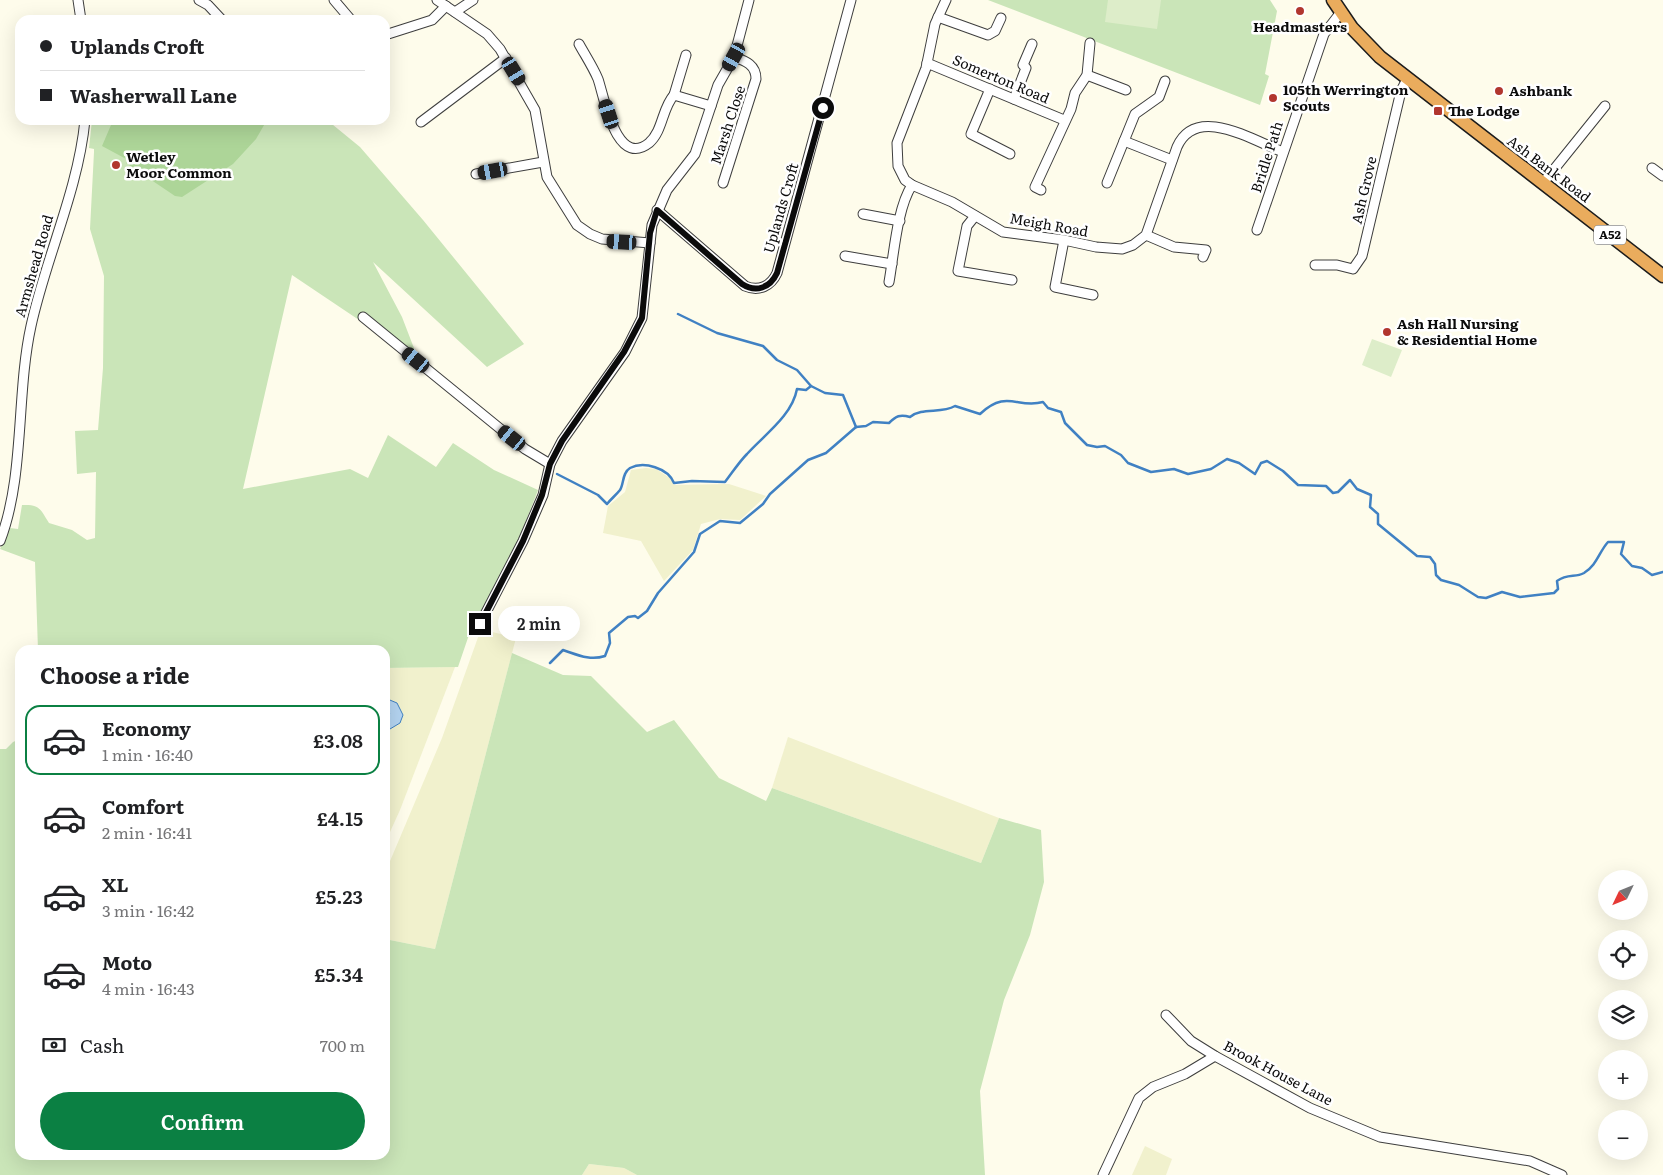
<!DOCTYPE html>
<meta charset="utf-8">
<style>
body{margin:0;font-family:Literata,serif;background:#f2f2f2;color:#202124;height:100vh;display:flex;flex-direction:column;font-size:19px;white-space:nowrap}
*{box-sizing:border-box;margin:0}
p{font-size:16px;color:#757577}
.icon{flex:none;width:28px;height:28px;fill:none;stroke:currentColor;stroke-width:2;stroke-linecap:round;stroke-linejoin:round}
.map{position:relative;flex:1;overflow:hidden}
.side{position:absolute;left:15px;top:645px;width:375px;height:515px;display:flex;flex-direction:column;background:#fff;border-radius:15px;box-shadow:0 5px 20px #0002}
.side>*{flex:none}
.guide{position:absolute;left:15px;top:15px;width:375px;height:110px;border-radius:15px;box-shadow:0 5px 20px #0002;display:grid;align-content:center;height:110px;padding:0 25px;background:#fff}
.needle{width:32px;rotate:227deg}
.buttons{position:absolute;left:1598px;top:870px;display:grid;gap:10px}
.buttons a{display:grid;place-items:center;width:50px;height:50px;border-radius:50%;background:#fff;box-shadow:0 5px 20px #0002;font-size:25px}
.end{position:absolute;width:22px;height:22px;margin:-11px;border:6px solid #0b0b0b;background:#fff;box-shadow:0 0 0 2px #fff}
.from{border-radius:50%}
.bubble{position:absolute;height:35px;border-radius:18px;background:#fff;box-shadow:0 5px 20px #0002;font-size:16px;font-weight:600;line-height:35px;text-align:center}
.car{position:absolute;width:15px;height:30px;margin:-15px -8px;border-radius:6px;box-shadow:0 0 4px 1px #0007;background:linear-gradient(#222 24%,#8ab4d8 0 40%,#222 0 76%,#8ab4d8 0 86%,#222 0)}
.guide b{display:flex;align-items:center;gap:18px;height:48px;font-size:19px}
.guide b+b{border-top:1px solid #e0e0e0}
.guide i{width:12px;height:12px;background:#202124}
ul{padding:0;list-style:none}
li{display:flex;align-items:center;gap:15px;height:70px;margin:0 10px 8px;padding:0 15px;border:2px solid transparent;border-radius:15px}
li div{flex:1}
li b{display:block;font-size:19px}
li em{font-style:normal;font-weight:600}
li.selected{border-color:#0b8043}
li>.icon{width:45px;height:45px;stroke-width:1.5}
h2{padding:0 25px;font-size:22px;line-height:60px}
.pay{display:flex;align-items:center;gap:12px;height:55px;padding:0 25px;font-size:19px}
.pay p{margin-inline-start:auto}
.action{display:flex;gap:10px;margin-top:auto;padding:10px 25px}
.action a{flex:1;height:58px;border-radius:30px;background:#0b8043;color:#fff;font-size:20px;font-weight:600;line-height:58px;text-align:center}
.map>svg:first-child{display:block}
.farmland{fill:#f1f1cd}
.green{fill:#cae5b8}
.forest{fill:#add598}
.pitch{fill:#ddedc9}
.water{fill:#b4d4f1;stroke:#4081c3}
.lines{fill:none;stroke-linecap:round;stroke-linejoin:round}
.stream{stroke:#4081c3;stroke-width:2.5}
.minor-casing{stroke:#3e3e3e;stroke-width:11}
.highway-casing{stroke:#1c1c1c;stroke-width:15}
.minor{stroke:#fff;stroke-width:9}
.highway{stroke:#eaac5d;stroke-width:12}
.route{stroke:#0b0b0b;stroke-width:6}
.poi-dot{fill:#b1362e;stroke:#fff;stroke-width:2}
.labels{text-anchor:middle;stroke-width:5;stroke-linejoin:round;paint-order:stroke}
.shield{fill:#fff;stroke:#545454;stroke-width:1}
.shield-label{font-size:12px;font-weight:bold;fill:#0b0b0b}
.poi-label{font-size:14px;font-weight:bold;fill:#0b0b0b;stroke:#fff;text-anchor:start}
.street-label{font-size:14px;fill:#0b0b0b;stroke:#fff}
</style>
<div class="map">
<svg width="1663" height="1175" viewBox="0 0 1663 1175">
<rect width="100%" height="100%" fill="#fefceb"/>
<!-- farmland -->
<g class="farmland">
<path d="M646 468 656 469 670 478 674 485 729 484 766 496 740 520 720 519 701 524 693 550 664 581 641 541 603 533 608 506 625 492 631 470Z"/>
<path d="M481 629 516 638 435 949 385 939V873L442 738Z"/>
<path d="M455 667 400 810 385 843V668Z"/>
<path d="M788 737 999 818 981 863 772 788Z"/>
<path d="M1145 1146 1172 1159 1166 1175H1132Z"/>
<path d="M589 1164 624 1168 637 1175H582Z"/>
</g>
<!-- green -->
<g class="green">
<path d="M988 0H1270L1277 11 1265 74 1269 76 1260 105Z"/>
<path d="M92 120H112L111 124 118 120H327L360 147 423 220 524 344 487 367 373 262 402 317 417 356 365 313 359 320 292 275 243 489 350 469 368 478 388 435 436 467 453 443 494 470 538 490 516 547 471 629 458 667 385 668V650H38L35 562 0 549 10 528 18 529 22 505C40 504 40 509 49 523L72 530 87 540 95 538 96 472 77 474 75 431 98 430 103 368 104 276 90 229 94 152V149L89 148Z"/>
<path d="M512 653 563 675 591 676 647 732 674 720 719 778 766 801 772 788 981 863 999 818 1041 830 1044 882 1030 935 1004 1000 980 1091 985 1175H637L624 1168 589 1164 582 1175H0V749H6L13 742 20 739V1155H385V939L435 949Z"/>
</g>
<!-- forest -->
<path class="forest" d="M118 120H267L256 139 233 164 182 197 175 196 126 163 128 160 102 146 111 125Z"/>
<!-- pitch -->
<g class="pitch">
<path d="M1108 0H1161L1157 29 1105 22Z"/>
<path d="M1372 339 1402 350 1391 377 1362 365Z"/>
</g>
<!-- water -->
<path class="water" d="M385 698 397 703 403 715 400 723 385 732V719L390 714 385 708Z"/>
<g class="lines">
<!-- stream -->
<g class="stream">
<path d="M678 314 717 333 763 346 777 360 797 370 811 386 825 393 843 395 856 427"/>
<path d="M856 427 866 426 873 422 889 423C896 416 900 414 910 417 922 407 941 414 955 406L980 414C1007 389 1017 409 1043 402L1048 408 1061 412 1065 423 1087 445 1097 447 1105 446 1121 455 1128 463 1151 472 1174 469 1188 474 1211 469 1227 459 1239 463 1255 474 1261 463 1267 461 1283 471 1298 485 1326 486 1333 493 1338 492 1350 480 1357 489 1371 495 1370 507 1378 514V524L1417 556 1430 557 1435 564 1436 575 1441 580 1459 585 1478 597 1486 598 1502 592 1520 597 1554 593 1558 589 1557 581C1568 573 1575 578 1584 573 1597 565 1599 552 1608 542H1624L1621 554 1632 566 1642 568 1652 575 1663 572"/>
<path d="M557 474 598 495 607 504C611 499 616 495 620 490 624 484 622 473 630 468 644 461 668 468 674 483L692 481 725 482C732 473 739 462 747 454 764 435 792 416 797 389L806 390 811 386"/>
<path d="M550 663 563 650C578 655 590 661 605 656L610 643 609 633 628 617 635 616 638 618 647 611 658 593 694 552 700 534 720 521 740 523 763 504 770 494 808 460 826 453 856 427"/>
</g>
<defs>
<g id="minor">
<path d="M78 0 81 20"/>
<path d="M199 0 208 5 222 20"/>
<path d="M334 0 351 20"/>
<path d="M437 0 487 34 500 49 535 110 547 177 577 225 590 234 602 239 650 243"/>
<path d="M946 0 935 24 926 68 897 143 898 166 905 180 912 185 952 202 1003 232 1064 240 1096 247 1122 249 1133 245 1146 235 1177 147C1196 104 1252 140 1283 152"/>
<path d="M455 12 473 0"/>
<path d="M938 17 988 35 995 31 1001 18"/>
<path d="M385 35 432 20 446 6"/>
<path d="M579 44C585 55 593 67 598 79 604 96 616 169 649 143 663 131 662 108 674 95L711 106"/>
<path d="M927 63 1064 120"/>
<path d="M1087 75 1126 90"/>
<path d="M990 89 971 134 1010 154"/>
<path d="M674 95 686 55"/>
<path d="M1014 99 1026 68 1023 65 1032 44"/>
<path d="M421 122 506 58"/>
<path d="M1124 141 1172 160"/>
<path d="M1652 168 1663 176"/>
<path d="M476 174 543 162"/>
<path d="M723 183 756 79C756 65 746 61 734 57"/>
<path d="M1107 183 1135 114 1159 97 1165 81"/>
<path d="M1543 183 1605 106"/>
<path d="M1041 190 1035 187 1071 109 1075 93 1087 75 1090 43"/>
<path d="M657 210 745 286C759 292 771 286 777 273L851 0"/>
<path d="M863 214 900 221"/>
<path d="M975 216 967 226 958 271 1012 280"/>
<path d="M1257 230 1324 34 1341 12"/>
<path d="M1146 235 1174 247 1206 250 1203 257"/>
<path d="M1064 240 1055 287 1093 295"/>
<path d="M845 256 892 264"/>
<path d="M1315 265H1337L1353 269 1362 256 1401 91 1407 79"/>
<path d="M889 282C894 254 897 208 912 185"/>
<path d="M363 317 525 449 550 464"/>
<path d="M0 541C25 476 16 394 31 326 46 257 78 191 85 120"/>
<path d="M480 624 523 541 543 495 550 464 562 441 625 352 642 318 652 225 667 190 695 154 718 85 734 57 749 0"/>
<path d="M1166 1015 1191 1041 1215 1056 1310 1108 1380 1137 1530 1161 1562 1175"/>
<path d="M1103 1175 1139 1098 1153 1087 1185 1074 1215 1056"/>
</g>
<path id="highway" d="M1333 0 1352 28 1380 57 1663 276"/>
</defs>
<!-- minor casing -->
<use href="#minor" class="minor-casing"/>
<!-- highway casing -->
<use href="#highway" class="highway-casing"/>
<!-- minor -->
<use href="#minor" class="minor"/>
<!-- highway -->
<use href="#highway" class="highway"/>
</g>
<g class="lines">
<!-- route -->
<path class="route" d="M480 624 523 541 542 495 550 464 562 441 624 352 642 318 650 233 657 210 742 284C756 293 770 288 777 273L823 108"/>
</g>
<!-- markers -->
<g class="poi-dot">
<circle cx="1300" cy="11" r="5"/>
<circle cx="1499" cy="91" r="5"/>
<circle cx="1273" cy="98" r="5"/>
<rect x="1433" y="106" width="10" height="10" rx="2.5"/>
<circle cx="116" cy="165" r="5"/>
<circle cx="1387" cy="332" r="5"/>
</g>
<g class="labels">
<!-- shield labels -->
<rect class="shield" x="1594" y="225.5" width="32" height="19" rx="4"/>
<g class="shield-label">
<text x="1610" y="239">A52</text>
</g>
<!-- poi labels -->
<g class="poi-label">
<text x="1300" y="32" text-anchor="middle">Headmasters</text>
<text x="1283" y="95">105th Werrington<tspan x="1283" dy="16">Scouts</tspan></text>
<text x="1509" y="96">Ashbank</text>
<text x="1448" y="116">The Lodge</text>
<text x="126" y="162">Wetley<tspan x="126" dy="16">Moor Common</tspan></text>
<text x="1397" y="329">Ash Hall Nursing<tspan x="1397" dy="16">&amp; Residential Home</tspan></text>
</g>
<!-- street labels -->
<g class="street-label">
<text transform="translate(1001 79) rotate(23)" y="5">Somerton Road</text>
<text transform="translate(728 125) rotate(-72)" y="5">Marsh Close</text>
<text transform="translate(1267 157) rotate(-72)" y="5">Bridle Path</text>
<text transform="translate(1549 169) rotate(37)" y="5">Ash Bank Road</text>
<text transform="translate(1364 190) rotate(-77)" y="5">Ash Grove</text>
<text transform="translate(781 208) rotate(-74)" y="5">Uplands Croft</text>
<text transform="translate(1049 225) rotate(10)" y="5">Meigh Road</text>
<text transform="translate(34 266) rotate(-74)" y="5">Armshead Road</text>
<text transform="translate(1278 1073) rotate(28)" y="5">Brook House Lane</text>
</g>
</g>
</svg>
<div class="buttons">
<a><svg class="needle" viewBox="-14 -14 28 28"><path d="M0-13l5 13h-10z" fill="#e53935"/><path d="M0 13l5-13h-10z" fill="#757577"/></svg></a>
<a><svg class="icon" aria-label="locate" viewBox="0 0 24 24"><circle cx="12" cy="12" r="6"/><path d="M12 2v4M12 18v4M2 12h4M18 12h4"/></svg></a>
<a><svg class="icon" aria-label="layers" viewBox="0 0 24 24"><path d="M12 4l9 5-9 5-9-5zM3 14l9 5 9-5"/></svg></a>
<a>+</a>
<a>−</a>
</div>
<i class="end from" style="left:823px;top:108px"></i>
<i class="end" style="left:480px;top:624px"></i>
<div class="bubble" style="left:498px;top:606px;width:82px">2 min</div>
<i class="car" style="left:734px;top:57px;rotate:209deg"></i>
<i class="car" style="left:514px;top:71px;rotate:149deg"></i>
<i class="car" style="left:609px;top:114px;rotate:342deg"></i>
<i class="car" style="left:493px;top:171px;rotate:260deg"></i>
<i class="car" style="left:622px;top:242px;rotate:273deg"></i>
<i class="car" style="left:416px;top:360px;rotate:309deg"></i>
<i class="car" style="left:512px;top:438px;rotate:309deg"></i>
<div class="guide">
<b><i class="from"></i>Uplands Croft</b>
<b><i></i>Washerwall Lane</b>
</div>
<section class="side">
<h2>Choose a ride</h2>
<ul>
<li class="selected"><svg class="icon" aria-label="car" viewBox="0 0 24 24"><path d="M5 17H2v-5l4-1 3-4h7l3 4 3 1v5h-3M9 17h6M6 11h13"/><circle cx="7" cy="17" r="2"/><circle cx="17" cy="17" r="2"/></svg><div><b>Economy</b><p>1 min · 16:40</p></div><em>£3.08</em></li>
<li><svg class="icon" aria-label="car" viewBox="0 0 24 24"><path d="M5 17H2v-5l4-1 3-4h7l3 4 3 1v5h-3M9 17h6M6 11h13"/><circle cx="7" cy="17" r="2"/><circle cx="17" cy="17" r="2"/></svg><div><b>Comfort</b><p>2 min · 16:41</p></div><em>£4.15</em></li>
<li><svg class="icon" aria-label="car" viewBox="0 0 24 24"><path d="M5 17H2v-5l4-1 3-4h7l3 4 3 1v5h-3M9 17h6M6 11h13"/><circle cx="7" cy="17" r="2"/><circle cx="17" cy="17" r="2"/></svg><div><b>XL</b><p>3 min · 16:42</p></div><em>£5.23</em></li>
<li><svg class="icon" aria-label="car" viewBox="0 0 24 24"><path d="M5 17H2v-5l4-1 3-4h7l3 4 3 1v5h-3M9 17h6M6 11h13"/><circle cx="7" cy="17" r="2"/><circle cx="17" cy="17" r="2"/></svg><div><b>Moto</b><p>4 min · 16:43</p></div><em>£5.34</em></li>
</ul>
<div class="pay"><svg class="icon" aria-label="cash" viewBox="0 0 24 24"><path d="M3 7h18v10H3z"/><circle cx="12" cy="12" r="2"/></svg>Cash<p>700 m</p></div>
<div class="action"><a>Confirm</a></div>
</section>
</div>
